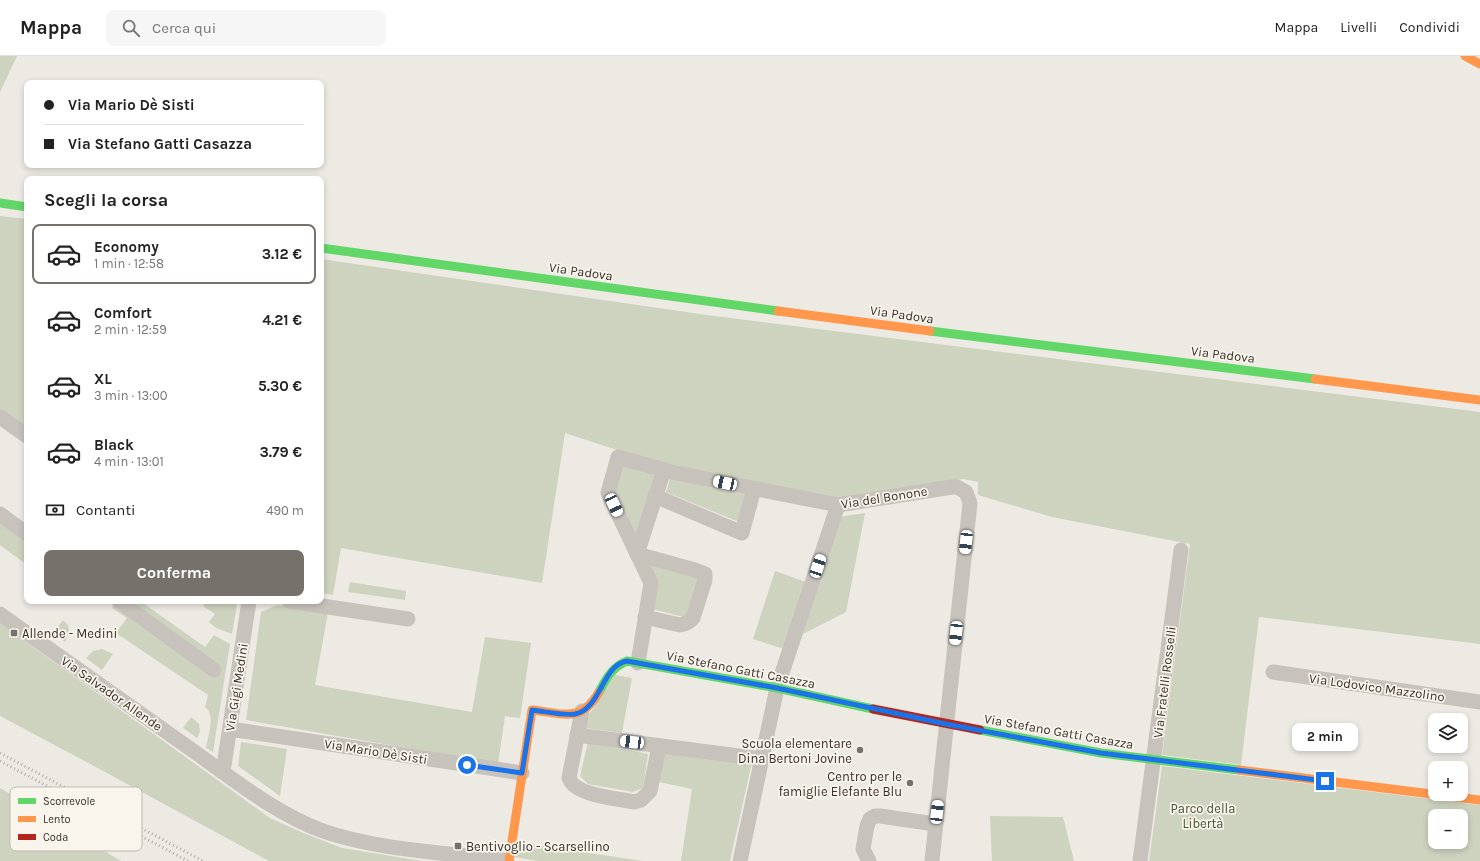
<!DOCTYPE html>
<html lang="it">
<meta charset="utf-8">
<style>
body{margin:0;font-family:Karla,sans-serif;background:#f6f6f6;color:#222;height:100vh;display:flex;flex-direction:column;font-size:15px;white-space:nowrap}
*{box-sizing:border-box;margin:0}
p{font-size:13px;color:#767676}
.icon{flex:none;width:22px;height:22px;fill:none;stroke:currentColor;stroke-width:2;stroke-linecap:round;stroke-linejoin:round}
.map{position:relative;flex:1;overflow:hidden}
.side{position:absolute;left:24px;top:120px;width:300px;height:428px;display:flex;flex-direction:column;background:#fff;border-radius:8px;box-shadow:0 2px 6px #0003}
.side>*{flex:none}
.top-card{position:absolute;left:24px;top:24px;width:300px;height:88px;border-radius:8px;box-shadow:0 2px 6px #0003;display:grid;align-content:center;height:88px;padding:0 20px;background:#fff}
.fabs{position:absolute;left:1428px;top:657px;display:grid;gap:8px}
.fabs a{display:grid;place-items:center;width:40px;height:40px;border-radius:8px;background:#fff;box-shadow:0 2px 6px #0003;font-size:20px}
.end{position:absolute;width:18px;height:18px;margin:-9px;border:5px solid #1a73e8;background:#fff;box-shadow:0 0 0 2px #fff}
.from{border-radius:50%}
.bubble{position:absolute;height:28px;border-radius:8px;background:#fff;box-shadow:0 2px 6px #0003;font-size:13px;font-weight:700;line-height:28px;text-align:center}
.car{position:absolute;width:12px;height:24px;margin:-12px -6px;border-radius:5px;box-shadow:0 0 3px 1px #0007;background:linear-gradient(#fff 24%,#345 0 40%,#fff 0 76%,#345 0 86%,#fff 0)}
.top-card b{display:flex;align-items:center;gap:14px;height:38px;font-size:15px}
.top-card b+b{border-top:1px solid #e0e0e0}
.top-card i{width:10px;height:10px;background:#222}
ul{padding:0;list-style:none}
li{display:flex;align-items:center;gap:12px;height:60px;margin:0 8px 6px;padding:0 12px;border:2px solid transparent;border-radius:8px}
li div{flex:1}
li b{display:block;font-size:15px}
li em{font-style:normal;font-weight:700}
li.selected{border-color:#77716b}
li>.icon{width:36px;height:36px;stroke-width:1.5}
h2{padding:0 20px;font-size:18px;line-height:48px}
.pay{display:flex;align-items:center;gap:10px;height:44px;padding:0 20px;font-size:15px}
.pay p{margin-inline-start:auto}
.action{display:flex;gap:8px;margin-top:auto;padding:8px 20px}
.action a{flex:1;height:46px;border-radius:8px;background:#77716b;color:#fff;font-size:16px;font-weight:700;line-height:46px;text-align:center}
header{display:flex;align-items:center;gap:24px;box-sizing:border-box;height:56px;padding:0 20px;background:#fff;border-bottom:1px solid #e0e0e0}
header strong{font-size:19px}
nav{display:flex;gap:22px;margin-inline-start:auto;font-size:14px}
.search{width:280px;height:36px;background:#f6f6f6;display:flex;align-items:center;gap:10px;box-sizing:border-box;padding:0 14px;border-radius:8px;color:#767676;font-size:15px}
.map>svg:first-child{display:block}
.green{fill:#cdd3bf;fill-rule:evenodd}
.lines{fill:none;stroke-linecap:round;stroke-linejoin:round}
.street{stroke:#c7c2bc;stroke-width:15}
.fast{stroke:#63d668;stroke-width:9}
.slow{stroke:#ff974d;stroke-width:9}
.jam{stroke:#b3261e;stroke-width:9}
.rail{stroke:#afaba6;stroke-width:3;stroke-dasharray:1 3;stroke-linecap:butt}
.route{stroke:#1a73e8;stroke-width:5}
.poi-dot{fill:#77716b;stroke:#f9f4ec;stroke-width:1.5}
.labels{text-anchor:middle;stroke-width:3.5;stroke-linejoin:round;paint-order:stroke}
.street-label{font-size:13px;fill:#38302a;stroke:#f9f4ec}
.poi-label{font-size:13px;fill:#38302a;stroke:#f9f4ec;text-anchor:start}
.park-label{font-size:13px;fill:#445430;stroke:#f9f4ec}
.key{fill:#f9f4ec;stroke:#bfb9b2;stroke-width:1}
.key-label{font-size:11px;fill:#38302a}
</style>
<header>
<strong>Mappa</strong>
<div class="search"><svg class="icon" aria-label="search" viewBox="0 0 24 24"><circle cx="10" cy="10" r="6"/><path d="M15 15l6 6"/></svg>Cerca qui</div>
<nav><a>Mappa</a><a>Livelli</a><a>Condividi</a></nav>
</header>
<div class="map">
<svg width="1480" height="805" viewBox="0 0 1480 805">
<rect width="100%" height="100%" fill="#edeae4"/>
<!-- green -->
<g class="green">
<path d="M0 0H17L0 36Z"/>
<path d="M0 160 27 163V374L0 355Z"/>
<path d="M321 203 707 259 1480 356V588L1259 561 1241 709 1162 699 1190 488 1052 461 978 439V426L963 423 839 447 666 410 565 377 542 527 341 492 333 539 321 537Z"/>
<path d="M623 406 659 416 635 486 615 437Z"/>
<path d="M670 423 747 439 739 466 666 436Z"/>
<path d="M0 451 27 470V509L0 489Z"/>
<path d="M865 457 846 556 803 578 838 461Z"/>
<path d="M651 508 699 520 687 562 652 553 656 528Z"/>
<path d="M775 515 806 526 784 593 753 583Z"/>
<path d="M350 526 406 535 405 544 348 536Z"/>
<path d="M117 545H140L205 591 214 579 230 588 213 696 206 692C208 680 216 659 205 651L208 639 116 577 127 562 112 552Z"/>
<path d="M207 545H232L237 549 232 578 216 572 209 566 215 558 203 550Z"/>
<path d="M277 549 328 556 315 629 472 656 485 581 531 587 520 662 505 660 498 708 246 664 261 556Z"/>
<path d="M63 564C71 570 70 577 65 586L53 577Z"/>
<path d="M0 567 270 762 301 776 342 792 422 805H269L94 710 0 660Z"/>
<path d="M102 593 113 598 102 614 86 602 93 595Z"/>
<path d="M615 619 632 622 622 677 586 672 589 659Z"/>
<path d="M191 661 199 668 200 676 197 682 183 672Z"/>
<path d="M241 686 287 693 280 740 238 710Z"/>
<path d="M588 686 648 698 643 732 633 736 588 728 580 720Z"/>
<path d="M663 695 752 706 730 805H681L692 733 659 726Z"/>
<path d="M1162 710 1480 749V805H1149ZM1435 760H1461V786H1435Z"/>
<path d="M0 732 121 805H0Z"/>
<path d="M990 760 1063 761 1074 805H992Z"/>
<path d="M516 786 643 805H538L514 801Z"/>
</g>
<g class="lines">
<!-- street -->
<g class="street">
<path d="M0 361 27 380"/>
<path d="M655 440 742 477 754 433"/>
<path d="M0 458 27 478"/>
<path d="M119 545 214 614"/>
<path d="M289 545 408 563"/>
<path d="M0 558C64 604 128 649 192 694 233 723 276 758 323 775 381 795 447 796 507 805"/>
<path d="M645 561 680 569C685 568 689 567 693 562L705 524V518L695 514 637 498 664 414"/>
<path d="M638 607 651 527 608 437 618 401 671 416 838 449 952 431H957L966 436 970 447 932 805"/>
<path d="M1273 616 1480 646"/>
<path d="M582 655 569 722C575 740 617 742 634 746L641 744 650 735 659 690"/>
<path d="M230 673 522 717"/>
<path d="M577 679 762 703"/>
<path d="M223 716 249 545"/>
<path d="M740 805 777 632 838 449"/>
<path d="M869 805 863 793 867 770 870 763 875 760H880L935 768"/>
<path d="M1140 805 1181 494"/>
</g>
<!-- fast -->
<g class="fast">
<path d="M0 147 27 151"/>
<path d="M321 192 778 255"/>
<path d="M930 275 1315 323"/>
<path d="M599 636C606 623 612 611 627 605L777 632 873 653"/>
<path d="M980 674 1101 697 1239 714"/>
</g>
<!-- slow -->
<g class="slow">
<path d="M1465 0 1480 8"/>
<path d="M778 255 930 275"/>
<path d="M1315 323 1480 344"/>
<path d="M1239 714 1480 744"/>
<path d="M509 805 532 654C562 657 581 668 599 636"/>
</g>
<!-- jam -->
<path class="jam" d="M873 653 980 674"/>
<!-- rail -->
<g class="rail">
<path d="M0 697 203 805"/>
<path d="M0 705 188 805"/>
</g>
</g>
<g class="lines">
<!-- route -->
<path class="route" d="M467 709 522 717 532 654C544 655 563 660 575 658 601 653 602 609 627 605L777 632 946 668 1101 697 1325 725"/>
</g>
<!-- markers -->
<g class="poi-dot">
<rect x="10" y="573" width="8" height="8" rx="2"/>
<circle cx="860" cy="694" r="4"/>
<circle cx="910" cy="727" r="4"/>
<rect x="454" y="786" width="8" height="8" rx="2"/>
</g>
<g class="labels">
<!-- street labels -->
<g class="street-label">
<text transform="translate(581 215) rotate(8)" y="5">Via Padova</text>
<text transform="translate(902 258) rotate(8)" y="5">Via Padova</text>
<text transform="translate(1223 298) rotate(7)" y="5">Via Padova</text>
<text transform="translate(884 441) rotate(-9)" y="5">Via del Bonone</text>
<text transform="translate(741 613) rotate(11)" y="5">Via Stefano Gatti Casazza</text>
<text transform="translate(1164 626) rotate(-83)" y="5">Via Fratelli Rosselli</text>
<text transform="translate(236 631) rotate(-81)" y="5">Via Gigi Medini</text>
<text transform="translate(1377 631) rotate(8)" y="5">Via Lodovico Mazzolino</text>
<text transform="translate(112 637) rotate(35)" y="5">Via Salvador Allende</text>
<text transform="translate(1059 675) rotate(10)" y="5">Via Stefano Gatti Casazza</text>
<text transform="translate(376 695) rotate(9)" y="5">Via Mario Dè Sisti</text>
</g>
<!-- poi labels -->
<g class="poi-label">
<text x="22" y="582">Allende - Medini</text>
<text x="852" y="692" text-anchor="end">Scuola elementare<tspan x="852" dy="15">Dina Bertoni Jovine</tspan></text>
<text x="902" y="725" text-anchor="end">Centro per le<tspan x="902" dy="15">famiglie Elefante Blu</tspan></text>
<text x="466" y="795">Bentivoglio - Scarsellino</text>
</g>
<!-- park labels -->
<g class="park-label">
<text x="1203" y="757">Parco della<tspan x="1203" dy="15">Libertà</tspan></text>
</g>
</g>
<!-- legend -->
<rect x="10" y="731" width="132" height="64" rx="6" class="key"/>
<rect x="18" y="742" width="18" height="6" fill="#63d668"/>
<rect x="18" y="760" width="18" height="6" fill="#ff974d"/>
<rect x="18" y="778" width="18" height="6" fill="#b3261e"/>
<g class="key-label">
<text x="43" y="749">Scorrevole</text>
<text x="43" y="767">Lento</text>
<text x="43" y="785">Coda</text>
</g>
</svg>
<div class="fabs">
<a><svg class="icon" aria-label="layers" viewBox="0 0 24 24"><path d="M12 4l9 5-9 5-9-5zM3 14l9 5 9-5"/></svg></a>
<a>+</a>
<a>−</a>
</div>
<i class="end from" style="left:467px;top:709px"></i>
<i class="end" style="left:1325px;top:725px"></i>
<div class="bubble" style="left:1292px;top:667px;width:66px">2 min</div>
<i class="car" style="left:725px;top:427px;rotate:282deg"></i>
<i class="car" style="left:614px;top:449px;rotate:155deg"></i>
<i class="car" style="left:966px;top:486px;rotate:186deg"></i>
<i class="car" style="left:818px;top:510px;rotate:18deg"></i>
<i class="car" style="left:956px;top:577px;rotate:186deg"></i>
<i class="car" style="left:632px;top:686px;rotate:277deg"></i>
<i class="car" style="left:937px;top:756px;rotate:6deg"></i>
<div class="top-card">
<b><i class="from"></i>Via Mario Dè Sisti</b>
<b><i></i>Via Stefano Gatti Casazza</b>
</div>
<section class="side">
<h2>Scegli la corsa</h2>
<ul>
<li class="selected"><svg class="icon" aria-label="car" viewBox="0 0 24 24"><path d="M5 17H2v-5l4-1 3-4h7l3 4 3 1v5h-3M9 17h6M6 11h13"/><circle cx="7" cy="17" r="2"/><circle cx="17" cy="17" r="2"/></svg><div><b>Economy</b><p>1 min · 12:58</p></div><em>3.12 €</em></li>
<li><svg class="icon" aria-label="car" viewBox="0 0 24 24"><path d="M5 17H2v-5l4-1 3-4h7l3 4 3 1v5h-3M9 17h6M6 11h13"/><circle cx="7" cy="17" r="2"/><circle cx="17" cy="17" r="2"/></svg><div><b>Comfort</b><p>2 min · 12:59</p></div><em>4.21 €</em></li>
<li><svg class="icon" aria-label="car" viewBox="0 0 24 24"><path d="M5 17H2v-5l4-1 3-4h7l3 4 3 1v5h-3M9 17h6M6 11h13"/><circle cx="7" cy="17" r="2"/><circle cx="17" cy="17" r="2"/></svg><div><b>XL</b><p>3 min · 13:00</p></div><em>5.30 €</em></li>
<li><svg class="icon" aria-label="car" viewBox="0 0 24 24"><path d="M5 17H2v-5l4-1 3-4h7l3 4 3 1v5h-3M9 17h6M6 11h13"/><circle cx="7" cy="17" r="2"/><circle cx="17" cy="17" r="2"/></svg><div><b>Black</b><p>4 min · 13:01</p></div><em>3.79 €</em></li>
</ul>
<div class="pay"><svg class="icon" aria-label="cash" viewBox="0 0 24 24"><path d="M3 7h18v10H3z"/><circle cx="12" cy="12" r="2"/></svg>Contanti<p>490 m</p></div>
<div class="action"><a>Conferma</a></div>
</section>
</div>
